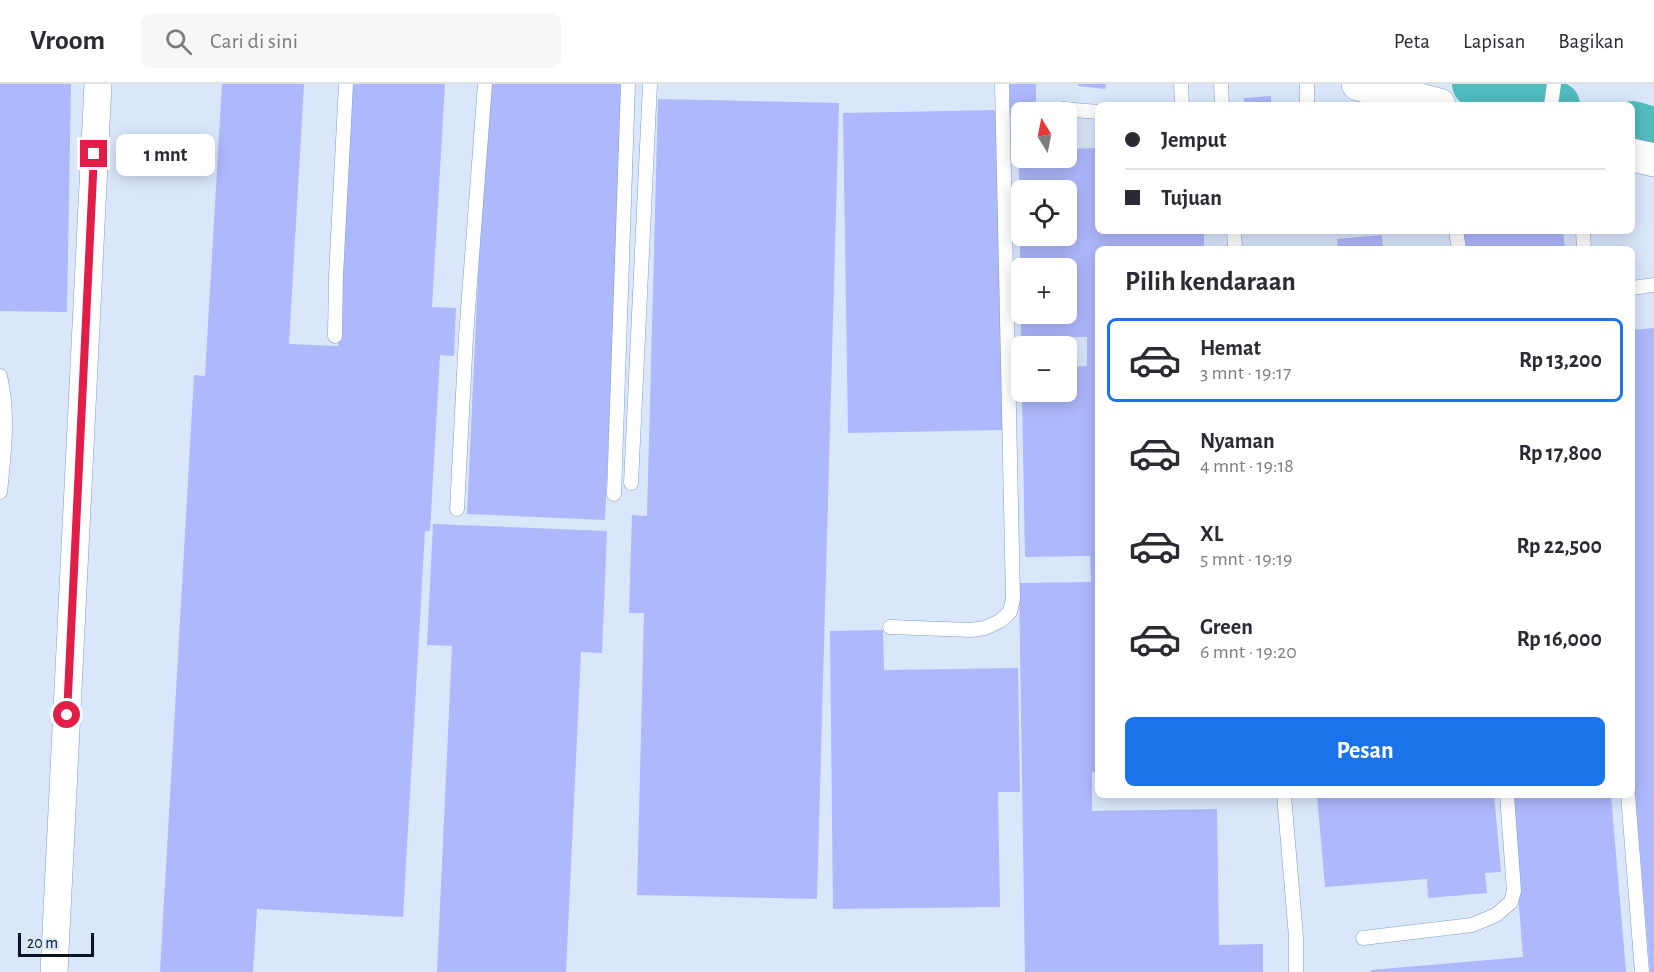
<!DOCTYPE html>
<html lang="id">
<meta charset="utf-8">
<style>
body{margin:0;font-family:"Alegreya Sans",sans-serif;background:#f7f7f7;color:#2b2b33;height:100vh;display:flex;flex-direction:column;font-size:22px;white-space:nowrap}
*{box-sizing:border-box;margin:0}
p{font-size:20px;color:#7c7c81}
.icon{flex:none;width:33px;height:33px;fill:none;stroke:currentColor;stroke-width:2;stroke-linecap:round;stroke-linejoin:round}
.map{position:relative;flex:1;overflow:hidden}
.drawer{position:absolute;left:1095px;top:162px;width:540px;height:552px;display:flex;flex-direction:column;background:#fff;border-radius:9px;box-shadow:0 3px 15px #0003}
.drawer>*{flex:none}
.hud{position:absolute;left:1095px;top:18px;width:540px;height:132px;border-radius:9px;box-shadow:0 3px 15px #0003;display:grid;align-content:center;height:132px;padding:0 30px;background:#fff}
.needle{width:39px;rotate:350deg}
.controls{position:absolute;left:1011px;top:18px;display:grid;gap:12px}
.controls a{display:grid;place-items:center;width:66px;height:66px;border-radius:9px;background:#fff;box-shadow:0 3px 15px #0003;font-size:30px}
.scale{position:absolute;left:18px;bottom:15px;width:76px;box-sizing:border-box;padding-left:6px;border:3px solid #081324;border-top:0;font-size:16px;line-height:21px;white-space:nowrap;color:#081324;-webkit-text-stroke:4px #dae7fb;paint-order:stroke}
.end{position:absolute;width:27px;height:27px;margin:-14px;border:8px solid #e11d48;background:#fff;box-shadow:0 0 0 3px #fff}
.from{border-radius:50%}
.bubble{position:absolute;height:42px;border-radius:9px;background:#fff;box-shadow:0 3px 15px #0003;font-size:20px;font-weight:600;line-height:42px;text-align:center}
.hud b{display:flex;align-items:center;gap:21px;height:57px;font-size:22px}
.hud b+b{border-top:2px solid #e1e1e2}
.hud i{width:15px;height:15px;background:#2b2b33}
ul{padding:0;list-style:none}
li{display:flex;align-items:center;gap:18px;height:84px;margin:0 12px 9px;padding:0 18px;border:3px solid transparent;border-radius:9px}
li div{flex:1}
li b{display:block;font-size:22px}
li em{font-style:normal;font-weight:600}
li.active{border-color:#1a73e8}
li>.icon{width:54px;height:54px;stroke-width:1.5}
h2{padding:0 30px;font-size:27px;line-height:72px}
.action{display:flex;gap:12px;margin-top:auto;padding:12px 30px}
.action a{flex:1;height:69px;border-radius:9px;background:#1a73e8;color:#fff;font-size:24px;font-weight:600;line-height:69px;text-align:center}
header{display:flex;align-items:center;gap:36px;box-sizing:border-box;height:84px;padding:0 30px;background:#fff;border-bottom:2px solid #e1e1e2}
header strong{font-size:28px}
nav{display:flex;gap:33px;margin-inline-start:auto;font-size:21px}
.search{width:420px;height:54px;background:#f7f7f7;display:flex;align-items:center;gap:15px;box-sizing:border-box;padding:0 21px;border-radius:9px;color:#7c7c81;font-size:22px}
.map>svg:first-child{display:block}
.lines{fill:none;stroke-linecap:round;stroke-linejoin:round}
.river{stroke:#51bcbf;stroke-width:46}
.building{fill:#aeb8fc}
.service-casing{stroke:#7e9dca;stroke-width:15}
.minor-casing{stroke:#7e9dca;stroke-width:28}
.tertiary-casing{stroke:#7e9dca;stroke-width:34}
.service{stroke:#fff;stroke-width:14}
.minor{stroke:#fff;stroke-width:27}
.tertiary{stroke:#fff;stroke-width:33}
.route{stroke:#e11d48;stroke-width:8}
</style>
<header>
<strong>Vroom</strong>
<div class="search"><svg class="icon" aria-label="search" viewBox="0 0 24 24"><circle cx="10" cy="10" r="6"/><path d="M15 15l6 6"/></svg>Cari di sini</div>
<nav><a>Peta</a><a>Lapisan</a><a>Bagikan</a></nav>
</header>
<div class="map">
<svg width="1654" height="888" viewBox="0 0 1654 888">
<rect width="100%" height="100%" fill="#dae7fb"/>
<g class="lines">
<!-- river -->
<g class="river">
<path d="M1475 0 1557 21"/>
<path d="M1632 40 1654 46"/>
</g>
</g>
<!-- building -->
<g class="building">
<path d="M0 0H71L67 228 0 227Z"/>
<path d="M222 0H304L289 260 338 262 353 0H445L432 223 456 224 454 272 440 271 430 447H425L403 833 257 825 253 888H160L194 291 205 292Z"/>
<path d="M487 0H625L605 436 467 430Z"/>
<path d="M1009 0H1036V28H1022V31H1010Z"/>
<path d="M1078 0H1106L1105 5 1078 2Z"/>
<path d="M1271 12V21H1244V14Z"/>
<path d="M658 15 839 19 817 815 637 811 644 529H629L632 431 647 432Z"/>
<path d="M998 26 1003 346 848 349 843 29Z"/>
<path d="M1098 64V147H1204V165H1098V688H1092V727L1217 725 1219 861 1263 860V888H1025L1019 499 1091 498 1090 472 1025 473 1022 308H1066V283L1087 282V253L1021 254V230H1066V184H1020V152H1066V106H1022V130H1019V66L1022 65V74H1066V65Z"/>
<path d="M1462 147H1563L1565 165H1464Z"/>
<path d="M1382 151 1383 165H1338L1337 155Z"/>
<path d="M1654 244V888H1650L1632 673V246Z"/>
<path d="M433 440 607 447 602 569 581 568 566 888H437L452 562 427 561Z"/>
<path d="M883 546 884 586 1018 584 1020 708H998L1000 823 833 825 830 547Z"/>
<path d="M1317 711H1494L1501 788 1485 789 1487 809 1428 814 1427 795 1325 803Z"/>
<path d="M1510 711H1611L1626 888H1371V886L1523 873Z"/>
</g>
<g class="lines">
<defs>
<g id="service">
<path d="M1181 0 1182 21"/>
<path d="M1221 0 1222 21"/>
<path d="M1307 21V0"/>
<path d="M1551 21 1554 0"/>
<path d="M1063 25 1098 28"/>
<path d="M1234 147 1235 165"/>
<path d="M1456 147 1459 165"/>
<path d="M1583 147 1584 165"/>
<path d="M1632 204 1654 201"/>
<path d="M335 252 336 192 346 0"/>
<path d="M0 292C9 330 4 370 0 408"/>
<path d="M631 399 650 0"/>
<path d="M614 410 628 0"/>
<path d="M457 425 466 252 485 0"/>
<path d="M890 543 971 546 985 544 1000 537 1010 528 1013 515 1002 0"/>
<path d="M1284 711 1296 853V888"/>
<path d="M1628 711 1642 888"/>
<path d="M1363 854 1472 841 1496 831 1511 818 1514 807 1507 711"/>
</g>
<path id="minor" d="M54 888 98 0"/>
<g id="tertiary">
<path d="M1358 0 1439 21"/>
<path d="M1632 71 1654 76"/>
</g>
</defs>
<!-- service casing -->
<use href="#service" class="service-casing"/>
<!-- minor casing -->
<use href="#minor" class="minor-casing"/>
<!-- tertiary casing -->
<use href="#tertiary" class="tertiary-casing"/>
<!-- service -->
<use href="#service" class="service"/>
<!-- minor -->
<use href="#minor" class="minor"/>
<!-- tertiary -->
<use href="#tertiary" class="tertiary"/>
</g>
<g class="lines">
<!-- route -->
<path class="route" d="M67 631 94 70"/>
</g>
</svg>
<div class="controls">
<a><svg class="needle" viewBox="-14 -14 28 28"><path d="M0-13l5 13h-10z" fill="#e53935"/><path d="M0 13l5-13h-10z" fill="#7c7c81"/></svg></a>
<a><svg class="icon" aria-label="locate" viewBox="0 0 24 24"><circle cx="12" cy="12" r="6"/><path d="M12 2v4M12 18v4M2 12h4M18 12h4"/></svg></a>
<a>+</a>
<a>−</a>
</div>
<div class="scale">20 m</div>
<i class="end from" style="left:67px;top:631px"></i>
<i class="end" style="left:94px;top:70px"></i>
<div class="bubble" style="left:116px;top:50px;width:99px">1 mnt</div>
<div class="hud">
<b><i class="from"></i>Jemput</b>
<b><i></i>Tujuan</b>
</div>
<section class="drawer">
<h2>Pilih kendaraan</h2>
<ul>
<li class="active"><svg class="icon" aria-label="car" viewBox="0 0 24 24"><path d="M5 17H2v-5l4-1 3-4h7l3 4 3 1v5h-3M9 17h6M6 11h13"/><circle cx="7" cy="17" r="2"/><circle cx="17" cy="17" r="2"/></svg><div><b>Hemat</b><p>3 mnt · 19:17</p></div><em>Rp 13,200</em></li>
<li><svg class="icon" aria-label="car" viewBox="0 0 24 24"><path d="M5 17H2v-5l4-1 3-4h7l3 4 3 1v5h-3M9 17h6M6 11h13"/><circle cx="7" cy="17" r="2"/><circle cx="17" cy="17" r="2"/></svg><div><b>Nyaman</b><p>4 mnt · 19:18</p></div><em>Rp 17,800</em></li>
<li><svg class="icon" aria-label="car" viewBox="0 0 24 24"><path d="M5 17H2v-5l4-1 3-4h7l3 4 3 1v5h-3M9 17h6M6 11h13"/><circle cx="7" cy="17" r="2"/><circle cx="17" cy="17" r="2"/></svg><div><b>XL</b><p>5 mnt · 19:19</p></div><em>Rp 22,500</em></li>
<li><svg class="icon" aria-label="car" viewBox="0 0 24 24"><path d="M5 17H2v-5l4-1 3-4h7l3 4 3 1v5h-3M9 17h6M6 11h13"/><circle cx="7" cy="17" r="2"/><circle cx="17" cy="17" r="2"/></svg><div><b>Green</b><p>6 mnt · 19:20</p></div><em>Rp 16,000</em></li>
</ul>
<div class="action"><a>Pesan</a></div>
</section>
</div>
